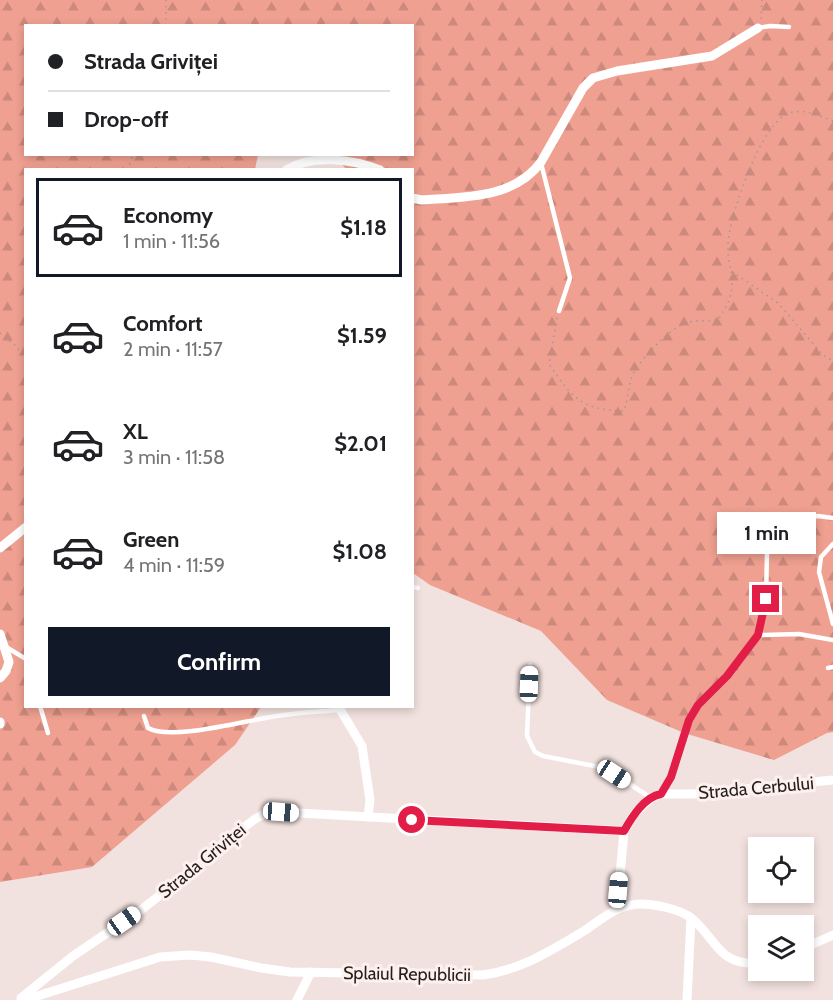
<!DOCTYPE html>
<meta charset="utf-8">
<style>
body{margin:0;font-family:Cabin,sans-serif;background:#f6f6f6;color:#202124;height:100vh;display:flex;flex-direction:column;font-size:22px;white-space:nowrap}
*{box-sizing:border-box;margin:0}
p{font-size:20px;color:#757577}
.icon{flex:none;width:33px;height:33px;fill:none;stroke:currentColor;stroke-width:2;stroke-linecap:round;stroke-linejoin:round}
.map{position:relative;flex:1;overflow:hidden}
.sheet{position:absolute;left:24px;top:168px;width:390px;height:540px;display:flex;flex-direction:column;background:#fff;border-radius:0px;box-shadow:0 3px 9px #0003}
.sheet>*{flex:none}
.banner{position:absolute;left:24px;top:24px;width:390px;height:132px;border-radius:0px;box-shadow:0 3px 9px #0003;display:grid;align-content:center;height:132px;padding:0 24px;background:#fff}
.fabs{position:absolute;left:748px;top:837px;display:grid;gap:12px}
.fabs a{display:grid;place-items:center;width:66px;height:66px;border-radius:0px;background:#fff;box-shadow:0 3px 9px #0003;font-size:30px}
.end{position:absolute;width:27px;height:27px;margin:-14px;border:8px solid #e11d48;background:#fff;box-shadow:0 0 0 3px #fff}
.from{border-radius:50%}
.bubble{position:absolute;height:42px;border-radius:0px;background:#fff;box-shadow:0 3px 9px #0003;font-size:20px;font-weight:800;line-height:42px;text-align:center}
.car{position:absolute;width:18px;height:36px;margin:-18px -9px;border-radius:8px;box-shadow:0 0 4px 2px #0007;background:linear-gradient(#fff 24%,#345 0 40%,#fff 0 76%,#345 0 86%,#fff 0)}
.banner b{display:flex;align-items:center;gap:21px;height:57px;font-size:22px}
.banner b+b{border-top:2px solid #e0e0e0}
.banner i{width:15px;height:15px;background:#202124}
ul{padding:10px 0 0;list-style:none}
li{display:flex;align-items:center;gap:18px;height:99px;margin:0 12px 9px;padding:0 12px;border:3px solid transparent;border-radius:0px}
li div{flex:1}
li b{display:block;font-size:22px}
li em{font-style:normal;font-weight:800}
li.current{border-color:#111827}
li>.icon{width:54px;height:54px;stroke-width:1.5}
.button{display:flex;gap:12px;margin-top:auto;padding:12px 24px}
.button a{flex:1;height:69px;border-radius:0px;background:#111827;color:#fff;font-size:24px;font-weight:800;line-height:69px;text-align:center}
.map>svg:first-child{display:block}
.forest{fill:url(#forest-firs)}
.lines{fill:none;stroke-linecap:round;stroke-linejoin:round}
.path{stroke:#a39795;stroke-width:1.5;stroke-dasharray:1.5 4.5;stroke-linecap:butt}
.service{stroke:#fff;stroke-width:4.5}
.minor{stroke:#fff;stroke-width:9}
.route{stroke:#e11d48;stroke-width:8}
.labels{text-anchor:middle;stroke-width:6;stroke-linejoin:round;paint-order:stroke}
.street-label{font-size:18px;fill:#241e1d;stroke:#fdf0ed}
</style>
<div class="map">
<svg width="833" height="1000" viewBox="0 0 833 1000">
<defs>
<pattern id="forest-firs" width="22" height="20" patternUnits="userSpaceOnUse" patternTransform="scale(1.5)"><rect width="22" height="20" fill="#efa090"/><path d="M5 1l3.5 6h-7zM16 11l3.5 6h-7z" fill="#cd897c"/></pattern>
</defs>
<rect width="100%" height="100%" fill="#f2e2df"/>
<!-- forest -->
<path class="forest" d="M0 0H833V732L827 733 774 760 684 733 607 700 541 631 430 585 413 573 412 170 346 169 334 155 412 154V26H26V154L258 155 255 169 26 170V706L261 707 235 745 92 867 0 882Z"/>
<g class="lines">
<!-- path -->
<g class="path">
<path d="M166 0V26"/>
<path d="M761 19 762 0"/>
<path d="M833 121C819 116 804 108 789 113 761 123 734 207 729 235 727 247 728 259 731 271L778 303 823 355 833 361"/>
<path d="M127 170 134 154"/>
<path d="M557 318 549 364C572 398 581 410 624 411 628 400 628 390 631 379 635 364 670 328 685 323 694 320 708 321 718 320 729 303 735 291 731 271"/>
<path d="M0 333 17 347 26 360"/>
</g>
<!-- service -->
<g class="service">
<path d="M758 28 770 26 789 27"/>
<path d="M541 163 570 278 559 311"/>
<path d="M833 544 821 557 819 572 833 624"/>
<path d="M412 587 418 588"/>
<path d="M758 635 799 634 833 640"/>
<path d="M6 647 26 659"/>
<path d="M530 665 527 736 535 752 543 756 605 768 651 798"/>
<path d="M828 668 833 667"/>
<path d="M40 706 48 733"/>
<path d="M144 716 148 728C171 741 244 721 271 717 293 713 316 712 339 710"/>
<path d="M662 794 671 777 689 720 698 705 727 676 758 635 766 599 767 553 773 533 780 526 793 520 818 516 833 518"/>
</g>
<!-- minor -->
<g class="minor">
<path d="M286 170C312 154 353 159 380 170"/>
<path d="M412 198 422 200C464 197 514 199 541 162L583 88 593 78 617 71 712 56 758 28"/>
<path d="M0 548 26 527"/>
<path d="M0 634 9 662 6 671 0 678"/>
<path d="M338 706 362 746 370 800 368 817"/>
<path d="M0 722V724"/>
<path d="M617 909 624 831 635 813 651 798 661 794H693L833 780"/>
<path d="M804 948 833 935"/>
<path d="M21 998 73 956 141 910 196 867 228 839 255 819 266 813 281 812 624 831"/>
<path d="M25 1000 160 957 190 955 211 957 261 968 290 972 483 975C521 970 552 950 584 931 602 919 618 904 641 904 655 904 678 909 690 917 717 938 717 966 759 963"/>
<path d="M297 1000 311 972"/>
<path d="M687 1000 691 918"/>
</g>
</g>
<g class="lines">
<!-- route -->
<path class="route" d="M412 820 624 831C632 817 644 797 661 794L671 777 689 720 698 705 727 676 758 635 766 599"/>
</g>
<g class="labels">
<!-- street labels -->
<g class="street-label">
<text transform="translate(756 788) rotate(-5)" y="6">Strada Cerbului</text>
<text transform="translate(202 861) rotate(-39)" y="6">Strada Griviței</text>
<text transform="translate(407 974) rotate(1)" y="6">Splaiul Republicii</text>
</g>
</g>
</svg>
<div class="fabs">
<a><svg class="icon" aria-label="locate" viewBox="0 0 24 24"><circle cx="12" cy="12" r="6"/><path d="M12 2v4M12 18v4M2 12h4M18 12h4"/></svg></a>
<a><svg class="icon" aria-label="layers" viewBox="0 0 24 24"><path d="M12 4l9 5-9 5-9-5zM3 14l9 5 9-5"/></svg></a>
</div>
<i class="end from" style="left:412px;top:820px"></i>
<i class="end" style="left:766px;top:599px"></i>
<div class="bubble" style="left:717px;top:512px;width:99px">1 min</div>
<i class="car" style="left:529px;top:684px;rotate:2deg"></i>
<i class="car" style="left:614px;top:774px;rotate:123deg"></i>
<i class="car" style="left:281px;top:812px;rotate:94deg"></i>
<i class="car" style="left:618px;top:890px;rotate:5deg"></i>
<i class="car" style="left:124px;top:921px;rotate:55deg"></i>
<div class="banner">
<b><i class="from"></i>Strada Griviței</b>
<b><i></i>Drop-off</b>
</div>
<section class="sheet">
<ul>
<li class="current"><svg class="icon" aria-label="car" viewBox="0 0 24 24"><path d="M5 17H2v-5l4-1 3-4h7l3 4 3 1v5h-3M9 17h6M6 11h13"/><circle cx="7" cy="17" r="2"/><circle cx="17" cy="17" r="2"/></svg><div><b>Economy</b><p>1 min · 11:56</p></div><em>$1.18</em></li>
<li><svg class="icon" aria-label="car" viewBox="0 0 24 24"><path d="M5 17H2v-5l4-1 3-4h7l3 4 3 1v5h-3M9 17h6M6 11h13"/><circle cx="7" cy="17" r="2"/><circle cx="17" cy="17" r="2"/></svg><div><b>Comfort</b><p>2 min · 11:57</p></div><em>$1.59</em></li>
<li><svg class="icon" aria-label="car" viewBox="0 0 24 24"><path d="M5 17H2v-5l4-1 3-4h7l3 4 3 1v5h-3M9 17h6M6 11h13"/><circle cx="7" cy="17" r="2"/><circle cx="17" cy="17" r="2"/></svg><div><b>XL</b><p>3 min · 11:58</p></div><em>$2.01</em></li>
<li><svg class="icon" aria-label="car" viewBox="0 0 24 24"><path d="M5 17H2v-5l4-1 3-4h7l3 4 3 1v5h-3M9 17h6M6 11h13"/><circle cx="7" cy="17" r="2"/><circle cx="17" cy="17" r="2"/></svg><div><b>Green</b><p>4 min · 11:59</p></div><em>$1.08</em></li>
</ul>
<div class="button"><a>Confirm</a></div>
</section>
</div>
